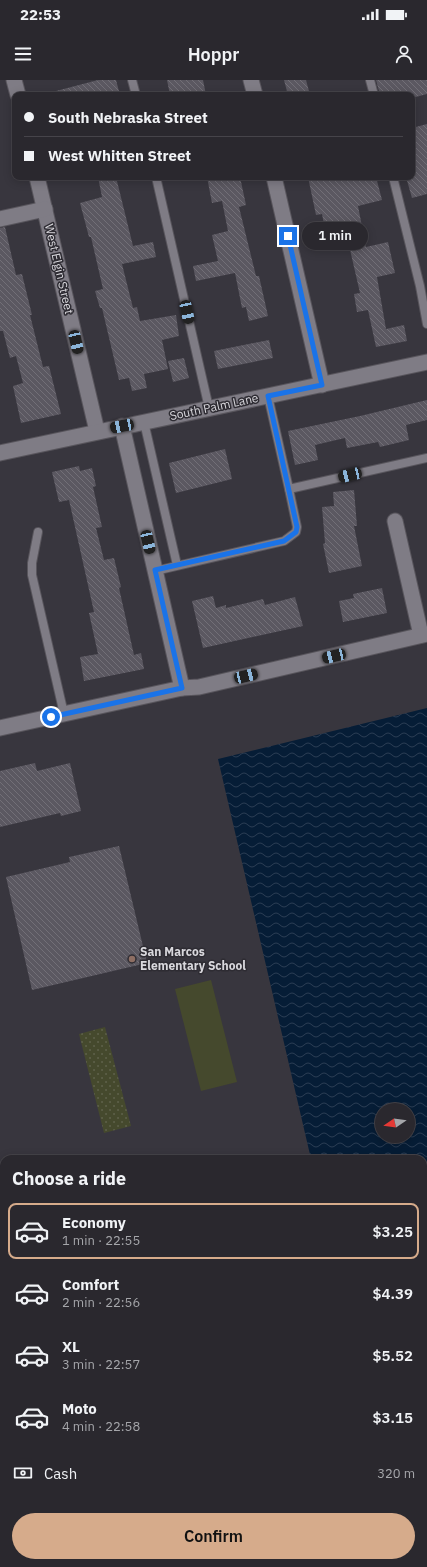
<!DOCTYPE html>
<meta charset="utf-8">
<style>
body{margin:0;font-family:"IBM Plex Sans",sans-serif;background:#323036;color:#f1f3f6;height:100vh;display:flex;flex-direction:column;font-size:15px;white-space:nowrap}
*{box-sizing:border-box;margin:0}
p{font-size:13px;color:#a5a6aa}
.icon{flex:none;width:22px;height:22px;fill:none;stroke:currentColor;stroke-width:2;stroke-linecap:round;stroke-linejoin:round}
.map{position:relative;flex:1;overflow:hidden}
.drawer{position:absolute;left:0px;top:1075px;width:427px;height:412px;display:flex;flex-direction:column;background:#2a282e;border-radius:12px 12px 0 0;box-shadow:0 2px 10px #0003,0 0 0 1px #46444a}
.drawer>*{flex:none}
.banner{position:absolute;left:12px;top:12px;width:403px;height:88px;border-radius:8px;box-shadow:0 2px 10px #0003,0 0 0 1px #46444a;display:grid;align-content:center;height:88px;padding:0 12px;background:#2a282e}
.needle{width:26px;rotate:257deg}
.tools{position:absolute;left:375px;top:1023px;display:grid;gap:8px}
.tools a{display:grid;place-items:center;width:40px;height:40px;border-radius:50%;background:#2a282e;box-shadow:0 2px 10px #0003,0 0 0 1px #46444a;font-size:20px}
.end{position:absolute;width:18px;height:18px;margin:-9px;border:5px solid #1a73e8;background:#fff;box-shadow:0 0 0 2px #fff}
.from{border-radius:50%}
.bubble{position:absolute;height:28px;border-radius:14px;background:#2a282e;box-shadow:0 2px 10px #0003,0 0 0 1px #46444a;font-size:13px;font-weight:600;line-height:28px;text-align:center}
.car{position:absolute;width:12px;height:24px;margin:-12px -6px;border-radius:5px;box-shadow:0 0 3px 1px #0007;background:linear-gradient(#222 24%,#8ab4d8 0 40%,#222 0 76%,#8ab4d8 0 86%,#222 0)}
.banner b{display:flex;align-items:center;gap:14px;height:38px;font-size:15px}
.banner b+b{border-top:1px solid #46444a}
.banner i{width:10px;height:10px;background:#f1f3f6}
ul{padding:0;list-style:none}
li{display:flex;align-items:center;gap:12px;height:56px;margin:0 8px 6px;padding:0 4px;border:2px solid transparent;border-radius:8px}
li div{flex:1}
li b{display:block;font-size:15px}
li em{font-style:normal;font-weight:600}
li.active{border-color:#d6ab8b}
li>.icon{width:36px;height:36px;stroke-width:1.5}
h2{padding:0 12px;font-size:18px;line-height:48px}
.pay{display:flex;align-items:center;gap:10px;height:44px;padding:0 12px;font-size:15px}
.pay p{margin-inline-start:auto}
.primary-button{display:flex;gap:8px;margin-top:auto;padding:8px 12px}
.primary-button a{flex:1;height:46px;border-radius:24px;background:#d6ab8b;color:#111;font-size:16px;font-weight:600;line-height:46px;text-align:center}
.status{display:flex;justify-content:space-between;align-items:center;height:28px;padding:0 20px;background:#2a282e;direction:ltr}
.status svg{height:11px;fill:currentColor}
header{display:flex;justify-content:space-between;align-items:center;height:52px;padding:0 12px;background:#2a282e;font-size:18px;font-weight:600}
.map>svg:first-child{display:block}
.grass{fill:#45492d}
.park{fill:url(#park-dots)}
.water{fill:url(#water-waves);fill-rule:evenodd}
.building{fill:url(#building-back-hatch)}
.lines{fill:none;stroke-linecap:round;stroke-linejoin:round}
.service-casing{stroke:#58555c;stroke-width:10}
.minor-casing{stroke:#58555c;stroke-width:17}
.service{stroke:#7f7c85;stroke-width:8}
.minor{stroke:#7f7c85;stroke-width:15}
.route{stroke:#1a73e8;stroke-width:5}
.education-dot{fill:#8d6e63;stroke:#2e2c33;stroke-width:1.5}
.labels{text-anchor:middle;stroke-width:3;stroke-linejoin:round;paint-order:stroke}
.street-label{font-size:12px;fill:#d9d8dd;stroke:#2e2c33}
.poi-label{font-size:12px;font-weight:bold;fill:#d9d8dd;stroke:#2e2c33;text-anchor:start}
</style>
<div class="status"><b>22:53</b><svg viewBox="0 0 49 12"><path d="M0 12V9h3v3zM5 12V6h3v6zM10 12V3h3v9zM15 12V0h3v12zM26 1h20v11H26zM47 4h2v5h-2z"/></svg></div>
<header><svg class="icon" aria-label="menu" viewBox="0 0 24 24"><path d="M4 6h16M4 12h16M4 18h16"/></svg>Hoppr<svg class="icon" aria-label="person" viewBox="0 0 24 24"><circle cx="12" cy="8" r="4"/><path d="M4 21q1-7 8-7t8 7"/></svg></header>
<div class="map">
<svg width="427" height="1487" viewBox="0 0 427 1487">
<defs>
<pattern id="park-dots" width="8" height="8" patternUnits="userSpaceOnUse"><rect width="8" height="8" fill="#45492d"/><path d="M2 2h.1M6 6h.1" fill="none" stroke="#5f624b" stroke-width="1.8" stroke-linecap="round"/></pattern>
<pattern id="water-waves" width="16" height="10" patternUnits="userSpaceOnUse"><rect width="16" height="10" fill="#061d36"/><path d="M0 5q4-4 8 0t8 0" fill="none" stroke="#2a3d53"/></pattern>
<pattern id="building-back-hatch" width="6" height="6" patternUnits="userSpaceOnUse"><rect width="6" height="6" fill="#5b5861"/><path d="M-1 5l2 2M0 0l6 6M5-1l2 2" fill="none" stroke="#726f77"/></pattern>
</defs>
<rect width="100%" height="100%" fill="#38363e"/>
<!-- grass -->
<path class="grass" d="M211 900 237 1002 201 1011 175 909Z"/>
<!-- park -->
<g class="park">
<path d="M105 947 131 1046 104 1053 79 954Z"/>
<path d="M427 1229V1487H195L194 1483H423V1230Z"/>
</g>
<!-- water -->
<path class="water" d="M427 628V1184L423 1185V1079H311L218 679ZM382 1030H408V1056H382Z"/>
<!-- building -->
<g class="building">
<path d="M98 0H116L120 15H56V11Z"/>
<path d="M167 0H203L206 15H170Z"/>
<path d="M284 0H306L310 15H288Z"/>
<path d="M376 0H427V14L412 18V15H380Z"/>
<path d="M427 44V114L412 118 406 97H412V48Z"/>
<path d="M98 97H116L133 166 153 162 156 177 122 184 133 228 137 227 140 241 176 235 179 256 162 260 168 289 144 294 147 308 132 311 129 298 119 300 102 228H100L95 211 103 209 91 157H89L80 123 102 117Z"/>
<path d="M207 97H240L246 125 239 127 256 196H259L268 236 249 241 246 227 242 228 235 193 196 201 193 186 218 181 212 155 228 151 222 121 212 123Z"/>
<path d="M308 97H376L382 120 358 126 366 167 388 162 395 193 377 197 386 249 404 245 407 261 376 267 368 230 357 232 354 214 360 213 348 161 328 165 322 134 316 135Z"/>
<path d="M5 147 16 195 22 194 32 235H30L43 287 49 286 61 334 21 343 13 306 23 303 16 276 10 278 3 251H0V148Z"/>
<path d="M269 260 273 278 218 289 214 271Z"/>
<path d="M184 278 189 298 173 302 168 281Z"/>
<path d="M427 320V340L406 345 409 360 380 367 378 362 347 368 345 358 315 365 318 380 295 385 288 351 360 336Z"/>
<path d="M225 369 232 399 176 413 169 383Z"/>
<path d="M79 386 80 391 92 388 96 406 93 407 102 447 96 448 104 480 114 478 121 507 119 508 134 575 141 573 144 589 84 601 80 577 98 574 89 533 94 532 69 420 59 422 52 392Z"/>
<path d="M354 410 357 446H354L362 486 329 493 323 464 325 463 322 427 334 426 333 412Z"/>
<path d="M382 508 387 533 343 542 339 521 354 518 353 514Z"/>
<path d="M213 516 216 528 226 525V528L263 519 265 525 295 517 303 546 203 568 192 521Z"/>
<path d="M35 683 37 691 70 683 81 731 61 736 60 733 0 747V691Z"/>
<path d="M119 766 147 883 32 910 6 797 70 782 69 777Z"/>
</g>
<g class="lines">
<defs>
<g id="service">
<path d="M132 0 136 15"/>
<path d="M370 0 374 15"/>
<path d="M156 97 209 328"/>
<path d="M393 97 420 206 427 244"/>
<path d="M268 316 289 409 427 378"/>
<path d="M144 342 177 485"/>
<path d="M38 452 32 483V495L64 634"/>
<path d="M155 491 284 461 296 452 297 447 289 409"/>
<path d="M0 1340 4 1339"/>
</g>
<g id="minor">
<path d="M14 0 18 15"/>
<path d="M251 0 255 15"/>
<path d="M37 97 97 351"/>
<path d="M274 97 322 305"/>
<path d="M0 139 45 129"/>
<path d="M122 346 182 608"/>
<path d="M0 373 427 282"/>
<path d="M395 441 421 555"/>
<path d="M0 648 182 608 199 607 427 554"/>
</g>
</defs>
<!-- service casing -->
<use href="#service" class="service-casing"/>
<!-- minor casing -->
<use href="#minor" class="minor-casing"/>
<!-- service -->
<use href="#service" class="service"/>
<!-- minor -->
<use href="#minor" class="minor"/>
</g>
<g class="lines">
<!-- route -->
<path class="route" d="M51 637 182 608 155 490 284 461 296 452 297 447 268 316 322 305 288 156"/>
</g>
<!-- markers -->
<circle class="education-dot" cx="132" cy="879" r="4"/>
<g class="labels">
<!-- street labels -->
<g class="street-label">
<text transform="translate(59 189) rotate(77)" y="4">West Elgin Street</text>
<text transform="translate(214 327) rotate(-12)" y="4">South Palm Lane</text>
</g>
<!-- poi labels -->
<g class="poi-label">
<text x="140" y="876">San Marcos<tspan x="140" dy="14">Elementary School</tspan></text>
</g>
</g>
</svg>
<div class="tools">
<a><svg class="needle" viewBox="-14 -14 28 28"><path d="M0-13l5 13h-10z" fill="#e53935"/><path d="M0 13l5-13h-10z" fill="#a5a6aa"/></svg></a>
</div>
<i class="end from" style="left:51px;top:637px"></i>
<i class="end" style="left:288px;top:156px"></i>
<div class="bubble" style="left:302px;top:142px;width:66px">1 min</div>
<i class="car" style="left:187px;top:232px;rotate:168deg"></i>
<i class="car" style="left:76px;top:262px;rotate:167deg"></i>
<i class="car" style="left:122px;top:346px;rotate:259deg"></i>
<i class="car" style="left:350px;top:395px;rotate:257deg"></i>
<i class="car" style="left:148px;top:462px;rotate:167deg"></i>
<i class="car" style="left:334px;top:576px;rotate:257deg"></i>
<i class="car" style="left:246px;top:596px;rotate:77deg"></i>
<div class="banner">
<b><i class="from"></i>South Nebraska Street</b>
<b><i></i>West Whitten Street</b>
</div>
<section class="drawer">
<h2>Choose a ride</h2>
<ul>
<li class="active"><svg class="icon" aria-label="car" viewBox="0 0 24 24"><path d="M5 17H2v-5l4-1 3-4h7l3 4 3 1v5h-3M9 17h6M6 11h13"/><circle cx="7" cy="17" r="2"/><circle cx="17" cy="17" r="2"/></svg><div><b>Economy</b><p>1 min · 22:55</p></div><em>$3.25</em></li>
<li><svg class="icon" aria-label="car" viewBox="0 0 24 24"><path d="M5 17H2v-5l4-1 3-4h7l3 4 3 1v5h-3M9 17h6M6 11h13"/><circle cx="7" cy="17" r="2"/><circle cx="17" cy="17" r="2"/></svg><div><b>Comfort</b><p>2 min · 22:56</p></div><em>$4.39</em></li>
<li><svg class="icon" aria-label="car" viewBox="0 0 24 24"><path d="M5 17H2v-5l4-1 3-4h7l3 4 3 1v5h-3M9 17h6M6 11h13"/><circle cx="7" cy="17" r="2"/><circle cx="17" cy="17" r="2"/></svg><div><b>XL</b><p>3 min · 22:57</p></div><em>$5.52</em></li>
<li><svg class="icon" aria-label="car" viewBox="0 0 24 24"><path d="M5 17H2v-5l4-1 3-4h7l3 4 3 1v5h-3M9 17h6M6 11h13"/><circle cx="7" cy="17" r="2"/><circle cx="17" cy="17" r="2"/></svg><div><b>Moto</b><p>4 min · 22:58</p></div><em>$3.15</em></li>
</ul>
<div class="pay"><svg class="icon" aria-label="cash" viewBox="0 0 24 24"><path d="M3 7h18v10H3z"/><circle cx="12" cy="12" r="2"/></svg>Cash<p>320 m</p></div>
<div class="primary-button"><a>Confirm</a></div>
</section>
</div>
